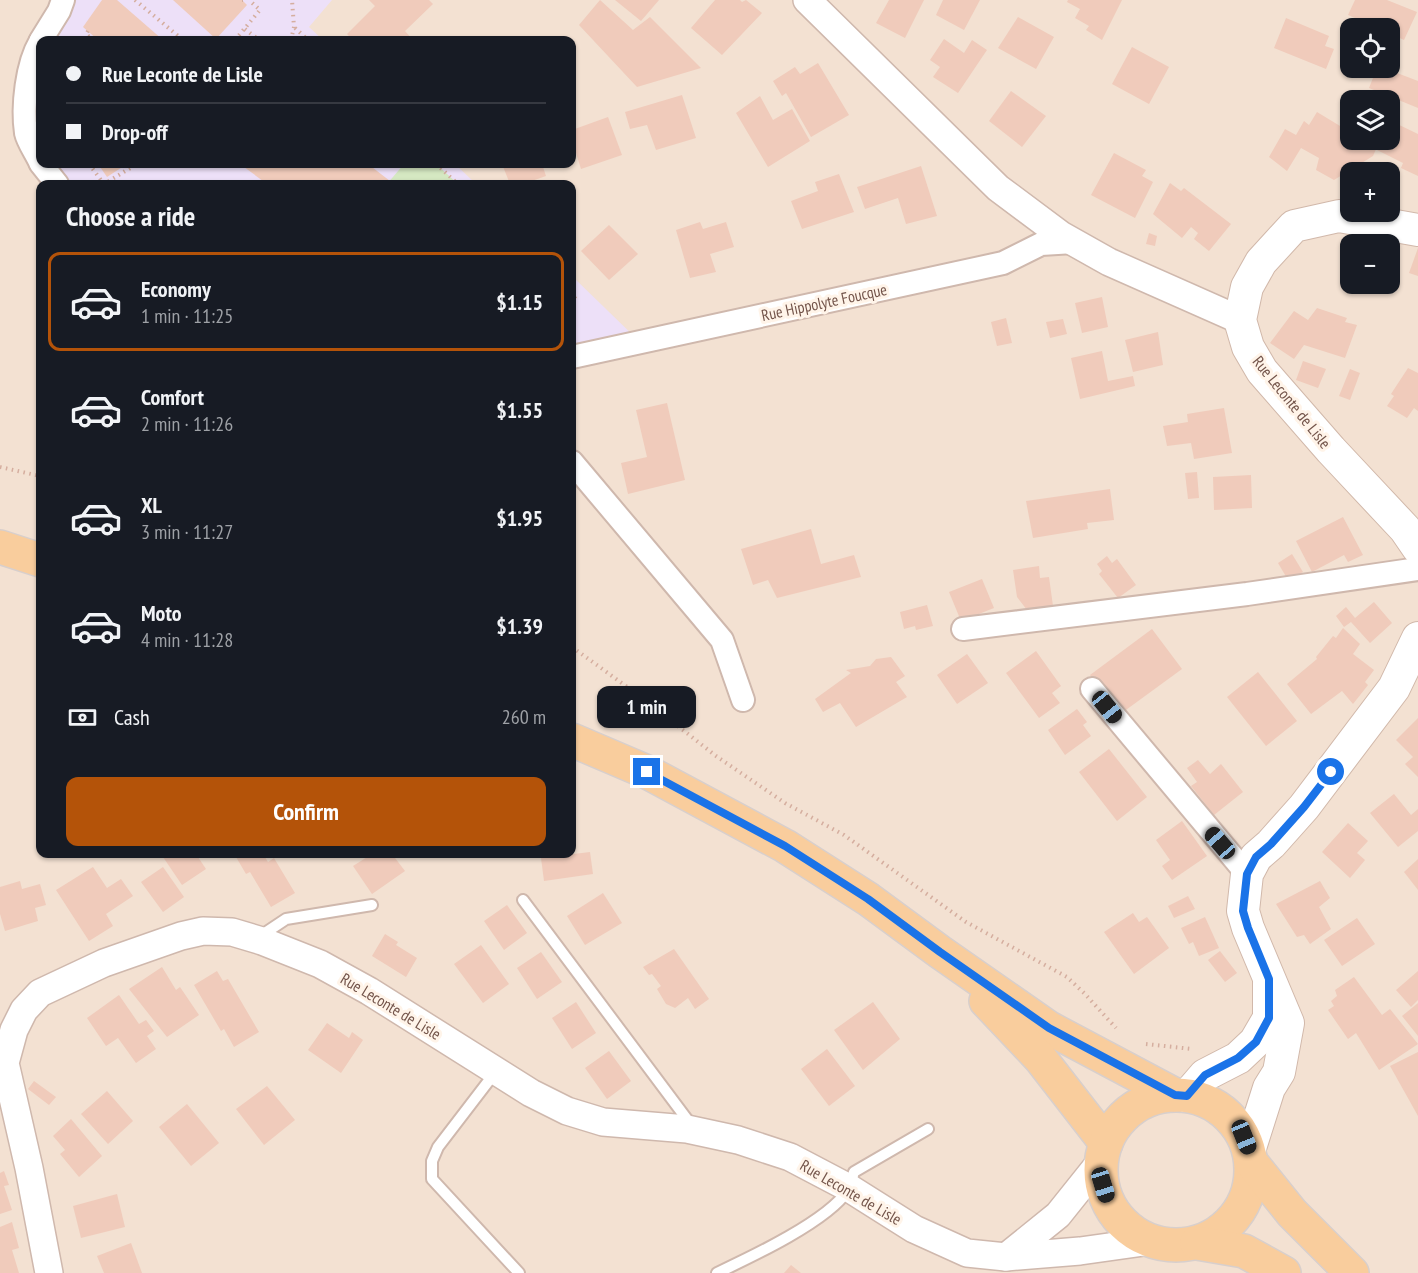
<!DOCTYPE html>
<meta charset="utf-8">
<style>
body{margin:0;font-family:"PT Sans Narrow",sans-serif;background:#20242c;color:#f1f3f6;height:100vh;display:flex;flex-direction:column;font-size:22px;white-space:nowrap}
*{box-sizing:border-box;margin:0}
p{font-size:20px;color:#9ea1a6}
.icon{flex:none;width:33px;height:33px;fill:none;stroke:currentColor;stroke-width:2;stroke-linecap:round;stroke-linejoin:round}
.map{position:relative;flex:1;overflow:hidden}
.panel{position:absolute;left:36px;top:180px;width:540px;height:678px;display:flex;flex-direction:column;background:#171b24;border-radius:12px;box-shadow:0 2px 4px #0004}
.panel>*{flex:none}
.hud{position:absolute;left:36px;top:36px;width:540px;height:132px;border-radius:12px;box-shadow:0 2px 4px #0004;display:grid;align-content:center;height:132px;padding:0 30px;background:#171b24}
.fabs{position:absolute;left:1340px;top:18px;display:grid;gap:12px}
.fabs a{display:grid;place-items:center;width:60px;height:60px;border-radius:12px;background:#171b24;box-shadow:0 2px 4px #0004;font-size:30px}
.end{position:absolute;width:27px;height:27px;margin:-14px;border:8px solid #1a73e8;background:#fff;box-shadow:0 0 0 3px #fff}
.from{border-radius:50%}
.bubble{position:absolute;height:42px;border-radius:12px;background:#171b24;box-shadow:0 2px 4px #0004;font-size:20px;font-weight:700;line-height:42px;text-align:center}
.car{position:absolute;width:18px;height:36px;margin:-18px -9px;border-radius:8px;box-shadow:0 0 4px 2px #0007;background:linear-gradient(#222 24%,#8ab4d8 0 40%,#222 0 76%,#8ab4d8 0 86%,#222 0)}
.hud b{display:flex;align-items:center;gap:21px;height:57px;font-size:22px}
.hud b+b{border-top:2px solid #363941}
.hud i{width:15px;height:15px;background:#f1f3f6}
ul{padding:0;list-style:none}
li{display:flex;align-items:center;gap:18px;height:99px;margin:0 12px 9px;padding:0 18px;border:3px solid transparent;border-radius:12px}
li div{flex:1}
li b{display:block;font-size:22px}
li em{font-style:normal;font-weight:700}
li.active{border-color:#b45309}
li>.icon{width:54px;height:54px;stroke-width:1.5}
h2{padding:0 30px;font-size:27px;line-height:72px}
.pay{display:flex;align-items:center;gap:15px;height:66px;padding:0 30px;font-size:22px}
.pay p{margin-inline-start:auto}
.action{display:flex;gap:12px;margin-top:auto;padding:12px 30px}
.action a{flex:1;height:69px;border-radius:12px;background:#b45309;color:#fff;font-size:24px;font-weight:700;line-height:69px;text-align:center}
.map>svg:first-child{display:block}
.residential{fill:#f3e1d2;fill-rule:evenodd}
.education{fill:#ede0f8}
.green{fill:#d5e8c2}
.building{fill:#f0cbbb}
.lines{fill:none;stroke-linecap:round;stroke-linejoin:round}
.service-casing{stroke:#cfb8ad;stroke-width:14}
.minor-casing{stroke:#cfb8ad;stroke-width:26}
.tertiary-casing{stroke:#cfb8ad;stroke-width:30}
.secondary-casing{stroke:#d1b8aa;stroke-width:34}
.primary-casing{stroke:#d8cfcc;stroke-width:36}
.path{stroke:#d5ae9f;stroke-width:4;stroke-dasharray:1.5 4.5;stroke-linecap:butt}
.service{stroke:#fff;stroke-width:10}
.minor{stroke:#fff;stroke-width:22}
.tertiary{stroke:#fff;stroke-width:27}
.secondary{stroke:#fff;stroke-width:32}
.primary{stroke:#f9cd9d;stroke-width:33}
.route{stroke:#1a73e8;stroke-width:8}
.labels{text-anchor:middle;stroke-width:6;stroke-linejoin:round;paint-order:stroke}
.street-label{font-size:16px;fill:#73544a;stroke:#fff4e9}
</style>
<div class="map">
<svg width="1418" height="1273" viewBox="0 0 1418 1273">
<rect width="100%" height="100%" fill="#fbf0e3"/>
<!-- residential -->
<path class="residential" d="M0 0H1418V1273H0ZM1350 28H1389V68H1350ZM40 40H572V164H40ZM1350 100H1389V140H1350ZM1350 172H1389V212H1350ZM40 184H572V854H40ZM1350 244H1389V284H1350Z"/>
<!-- education -->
<g class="education">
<path d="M63 0H332L309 27 323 40H41Z"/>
<path d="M41 164H455L476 184H57Z"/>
<path d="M572 276 640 342 572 357Z"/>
</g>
<!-- green -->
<path class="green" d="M404 164H436L458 184H387Z"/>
<!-- building -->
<g class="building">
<path d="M102 0H117L163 40H98L83 27Z"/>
<path d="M173 0H242L247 5 216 39Z"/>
<path d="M369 0H429L433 4 405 31 413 40H353L347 34 375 6Z"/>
<path d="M600 0 633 30 650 17 701 68 637 87 579 25Z"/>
<path d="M615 0H659L641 21Z"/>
<path d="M715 0H740L742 2 746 0 762 13 722 55 691 28Z"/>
<path d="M889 0H924L905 38 876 23Z"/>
<path d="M943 0H980L964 30 936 15Z"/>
<path d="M1068 0H1122L1102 40 1086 30 1089 26 1075 18 1080 9 1067 2Z"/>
<path d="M1355 0H1387L1417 12 1404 40 1389 33V28H1378L1348 15Z"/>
<path d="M1018 17 1054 37 1036 69 998 48Z"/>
<path d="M1286 18 1329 36 1325 46 1334 49 1326 69 1274 48Z"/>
<path d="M944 39 964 53 972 40 987 50 958 93 933 77 940 67 930 60Z"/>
<path d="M1132 47 1169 67 1149 104 1112 84Z"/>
<path d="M818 63 849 115 811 137 786 93 782 96 773 81 795 67 800 74Z"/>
<path d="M1377 68H1384L1418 81V108L1369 88Z"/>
<path d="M1011 91 1046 116 1022 147 989 121Z"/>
<path d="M682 95 696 138 656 150 647 125 630 129 625 112Z"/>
<path d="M760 96 773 120 792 109 810 141 768 167 736 113Z"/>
<path d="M1317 112 1350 132V140H1380L1373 156 1334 180 1316 170 1319 158 1301 148 1287 171 1269 157 1285 129 1296 135 1304 121 1309 125Z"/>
<path d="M608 117 622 155 581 169 572 140V130Z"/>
<path d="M1391 121 1418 134V176L1401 168 1403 163 1377 150 1382 140H1389Z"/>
<path d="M1114 153 1146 170 1142 176 1153 182 1135 218 1091 195Z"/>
<path d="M98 164H127L107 177Z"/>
<path d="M247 164H368L390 181 387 184H267L244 167Z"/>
<path d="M502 164H542L546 176 523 184H510Z"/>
<path d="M921 166 937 216 906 224 898 198 865 209 857 187Z"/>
<path d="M839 174 854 212 802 229 791 201 818 191 815 182Z"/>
<path d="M1170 183 1181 191 1184 188 1231 224 1209 251 1194 239 1198 233 1191 227 1182 238 1153 214Z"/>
<path d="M700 222 703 229 726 222 734 247 710 254 716 272 690 278 676 230Z"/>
<path d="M609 225 638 254 609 280 581 251Z"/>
<path d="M1149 233 1157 236 1155 246 1146 244Z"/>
<path d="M1418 248V276L1409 273Z"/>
<path d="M1102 297 1108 327 1082 333 1075 303Z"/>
<path d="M1317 308 1347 318 1345 322 1357 325 1345 358 1304 345 1294 359 1270 343 1294 311 1308 320Z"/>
<path d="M1006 318 1012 343 997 346 991 322Z"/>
<path d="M1063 319 1067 334 1050 338 1046 322Z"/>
<path d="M1158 332 1163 365 1133 372 1125 340Z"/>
<path d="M1102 351 1108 381 1133 376 1135 386 1080 399 1071 358Z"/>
<path d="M1303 361 1326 369 1318 388 1296 380Z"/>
<path d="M1408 368 1418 373V411L1414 408 1407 418 1387 406 1394 396 1391 394Z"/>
<path d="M1350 369 1360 373 1350 400 1339 396Z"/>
<path d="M667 403 685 480 628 494 621 463 647 457 636 410Z"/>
<path d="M1224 408 1232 453 1194 459 1191 443 1167 446 1163 426 1188 422 1187 414Z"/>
<path d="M1197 472 1199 498 1188 499 1185 473Z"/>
<path d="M1251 475 1252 508 1214 510 1213 477Z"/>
<path d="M1110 489 1114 520 1087 523 1088 529 1033 538 1026 501Z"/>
<path d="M1343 517 1363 555 1348 562 1344 555 1312 572 1296 541Z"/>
<path d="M811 529 821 564 854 555 861 577 777 598 768 580 753 585 741 549Z"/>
<path d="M1292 554 1303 572 1288 580 1278 563Z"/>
<path d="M1107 556 1112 563 1117 559 1136 585 1118 598 1099 574 1102 571 1097 564Z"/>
<path d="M1039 566 1040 578 1049 577 1053 606 1027 610 1017 597 1013 570Z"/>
<path d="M982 579 994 608 961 621 949 592Z"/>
<path d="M1374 602 1392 623 1370 643 1351 622 1344 627 1336 616 1346 607 1355 618Z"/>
<path d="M927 605 933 626 916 630 915 626 904 629 900 612Z"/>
<path d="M1343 628 1360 644 1353 654 1374 670 1365 682 1368 685 1353 704 1342 691 1311 714 1287 684 1317 659 1316 657 1333 636 1336 638Z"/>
<path d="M1152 629 1182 669 1119 715 1090 675Z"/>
<path d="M1036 651 1061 686 1052 693 1060 703 1039 718 1006 673Z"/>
<path d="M967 654 988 683 957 704 937 675Z"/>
<path d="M891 657 905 676 896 682 907 697 856 727 840 703 823 712 815 699 851 673 846 670 870 666 876 659Z"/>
<path d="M1258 672 1297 721 1266 746 1227 697Z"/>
<path d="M1077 709 1087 722 1083 725 1091 736 1065 755 1048 730Z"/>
<path d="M1418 718V777L1405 764 1413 757 1396 740Z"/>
<path d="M1109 749 1147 797 1117 821 1079 772Z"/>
<path d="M1198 760 1210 774 1221 764 1243 792 1214 815 1191 786 1197 782 1187 768Z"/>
<path d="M1394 794 1411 815 1418 809V831L1398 847 1370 813Z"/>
<path d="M1182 821 1207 856 1172 880 1162 866 1170 860 1156 840Z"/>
<path d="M1348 823 1368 841 1357 853 1365 860 1350 878 1322 852Z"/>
<path d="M590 852 593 874 544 881 541 858Z"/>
<path d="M161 854H196L206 869 182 885Z"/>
<path d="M241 854H263L268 862 274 858 295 893 271 907 250 872 246 874 236 857Z"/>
<path d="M372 854H392L405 871 372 894 353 866Z"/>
<path d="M1418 859V890L1404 872Z"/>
<path d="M93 867 107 888 121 879 133 896 106 914 113 926 89 941 56 890Z"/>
<path d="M163 867 184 897 163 912 141 882Z"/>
<path d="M20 881 22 889 40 884 46 905 35 908 38 921 5 931 0 914V887Z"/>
<path d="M1320 881 1330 898 1319 907 1331 929 1310 944 1304 935 1297 937 1276 904Z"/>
<path d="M603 893 622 923 585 945 567 916Z"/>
<path d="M1188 896 1195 909 1174 918 1168 906Z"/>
<path d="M507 905 527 933 504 950 484 921Z"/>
<path d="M1133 913 1139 922 1147 917 1169 948 1134 974 1104 932Z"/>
<path d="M1205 917 1219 948 1199 956 1193 942 1189 944 1181 928Z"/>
<path d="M1357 918 1375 944 1342 966 1324 940Z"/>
<path d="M385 934 398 942 396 945 417 958 406 977 372 956Z"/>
<path d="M481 945 509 984 483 1003 454 964Z"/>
<path d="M674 949 709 999 695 1009 688 998 675 1008 666 1004 657 989 661 986 652 974 649 975 643 967Z"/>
<path d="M1220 951 1237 973 1225 982 1208 960Z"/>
<path d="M541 952 562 982 537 999 517 968Z"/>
<path d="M162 967 176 990 180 987 199 1015 167 1037 129 989Z"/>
<path d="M217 971 223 981 228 979 259 1032 234 1047 224 1029 221 1031 194 985Z"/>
<path d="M1418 971V1000L1411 1007 1396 990Z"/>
<path d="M1354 977 1382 1015 1390 1009 1418 1044 1379 1070 1356 1033 1348 1039 1328 1010 1334 1006 1331 1001 1337 996 1335 990Z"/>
<path d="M119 995 139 1024 146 1020 154 1031 147 1036 156 1049 136 1063 118 1038 106 1046 87 1018Z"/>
<path d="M576 1002 596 1033 572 1049 552 1018Z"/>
<path d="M873 1002 900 1039 863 1070 834 1030Z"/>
<path d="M1418 1003V1036L1402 1016Z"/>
<path d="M327 1023 349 1038 352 1032 363 1040 341 1073 308 1050Z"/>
<path d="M827 1049 855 1086 829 1106 801 1069Z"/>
<path d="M609 1051 631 1081 607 1099 585 1068Z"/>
<path d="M1418 1052V1116L1390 1066Z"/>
<path d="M34 1081 56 1097 49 1105 28 1089Z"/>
<path d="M267 1086 295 1120 264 1145 236 1109Z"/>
<path d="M107 1091 133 1121 108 1144 81 1114Z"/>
<path d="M187 1104 219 1143 191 1166 159 1127Z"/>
<path d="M71 1119 102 1156 79 1177 60 1154 65 1150 53 1136Z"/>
<path d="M4 1171 9 1185 4 1186 12 1210 0 1214V1173Z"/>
<path d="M117 1194 125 1227 81 1238 73 1206Z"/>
<path d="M12 1222 19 1248 12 1250 19 1273H0V1227Z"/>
<path d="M131 1243 142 1273H104L97 1256Z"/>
<path d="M791 1265 801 1273H784Z"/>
</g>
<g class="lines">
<defs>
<g id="service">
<path d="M523 900 692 1126"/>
<path d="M259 937 286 919 372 905"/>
<path d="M497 1070 438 1147 432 1161V1179L519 1273"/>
<path d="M717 1273C751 1257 828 1221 848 1190 851 1185 852 1178 854 1172L928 1129"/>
</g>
<g id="minor">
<path d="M41 40 59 11 63 0"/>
<path d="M40 42C27 64 22 106 26 133 28 142 36 153 40 162"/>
<path d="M41 164 57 184"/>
<path d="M572 357 1003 263 1041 244 1074 242"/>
<path d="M572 462 722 640 743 700"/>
<path d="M963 629 1247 594 1418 569"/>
<path d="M1092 689 1247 874"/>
</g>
<g id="tertiary">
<path d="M807 0 998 188 1061 235 1109 262 1240 320"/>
<path d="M1006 1257 1058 1215 1102 1160"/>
<path d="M49 1273 29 1168 5 1063 14 1030 24 1010 40 993 104 963 181 936 203 931 232 932 262 941 320 964 369 991 531 1093 567 1111 603 1122 687 1129 738 1140 790 1157 849 1188 914 1229 967 1253 1006 1257 1080 1251 1151 1241"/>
</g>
<g id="secondary">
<path d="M1418 230 1339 216 1294 226 1261 262 1247 287 1240 320 1248 347 1262 371 1331 450 1405 529 1418 548"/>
<path d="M1187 1096 1205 1075 1238 1058 1255 1042 1269 1018V983"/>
<path d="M1249 1151 1269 1088 1279 1072 1288 1023 1248 928 1243 911 1247 874 1256 857 1271 844 1304 807 1394 688 1418 638"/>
</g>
<g id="primary">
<path d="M0 547 40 560"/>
<path d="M572 740 647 772 785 846 868 899 940 952 1049 1028 1175 1095"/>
<path d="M986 1001 1040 1058 1106 1143"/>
<circle cx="1176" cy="1170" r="75"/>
<path d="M1251 1162 1292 1213 1352 1273"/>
<path d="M1197 1243 1244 1251 1284 1273"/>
</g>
</defs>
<!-- service casing -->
<use href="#service" class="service-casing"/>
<!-- minor casing -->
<use href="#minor" class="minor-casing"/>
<!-- tertiary casing -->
<use href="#tertiary" class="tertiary-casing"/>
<!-- secondary casing -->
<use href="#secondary" class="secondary-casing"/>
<!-- primary casing -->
<use href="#primary" class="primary-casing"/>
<!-- path -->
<g class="path">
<path d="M135 0 183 40"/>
<path d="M242 0H243"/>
<path d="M295 28 308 40"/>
<path d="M245 29 259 40"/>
<path d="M88 31 86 34 93 40"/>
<path d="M235 40 260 10 249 0"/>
<path d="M291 40 294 27 292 0"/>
<path d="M89 164 104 184 137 164"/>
<path d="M436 164 458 184"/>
<path d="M572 292 576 300 572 306"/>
<path d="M0 467 40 476"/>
<path d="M572 647 641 697 716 756 785 803 844 835 966 922 1067 977 1085 994 1116 1028"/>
<path d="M1146 1044 1192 1049"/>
</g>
<!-- service -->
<use href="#service" class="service"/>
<!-- minor -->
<use href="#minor" class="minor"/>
<!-- tertiary -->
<use href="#tertiary" class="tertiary"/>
<!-- secondary -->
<use href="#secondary" class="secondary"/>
<!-- primary -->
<use href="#primary" class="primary"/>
</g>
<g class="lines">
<!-- route -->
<path class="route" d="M647 772 785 846 868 899 940 952 1049 1028 1175 1095 1187 1096 1205 1075 1238 1058 1256 1042 1269 1018V979L1248 928 1243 911 1247 874 1256 857 1271 844 1304 807 1331 772"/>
</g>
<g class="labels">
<!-- street labels -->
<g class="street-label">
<text transform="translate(824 302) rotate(-12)" y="6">Rue Hippolyte Foucque</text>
<text transform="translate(1292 402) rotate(51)" y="6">Rue Leconte de Lisle</text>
<text transform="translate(391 1006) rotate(31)" y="6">Rue Leconte de Lisle</text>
<text transform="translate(851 1192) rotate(30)" y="6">Rue Leconte de Lisle</text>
</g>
</g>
</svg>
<div class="fabs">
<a><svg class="icon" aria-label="locate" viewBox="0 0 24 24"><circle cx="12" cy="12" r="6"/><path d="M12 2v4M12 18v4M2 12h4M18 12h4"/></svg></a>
<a><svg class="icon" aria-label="layers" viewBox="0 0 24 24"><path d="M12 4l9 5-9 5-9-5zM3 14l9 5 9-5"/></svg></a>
<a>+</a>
<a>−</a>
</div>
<i class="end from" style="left:1331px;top:772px"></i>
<i class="end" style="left:647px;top:772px"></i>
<div class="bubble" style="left:597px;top:686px;width:99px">1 min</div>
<i class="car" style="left:1107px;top:707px;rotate:141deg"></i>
<i class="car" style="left:1220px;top:843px;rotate:319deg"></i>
<i class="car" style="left:1244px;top:1137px;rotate:158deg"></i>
<i class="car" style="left:1103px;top:1185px;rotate:163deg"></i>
<div class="hud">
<b><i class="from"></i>Rue Leconte de Lisle</b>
<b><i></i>Drop-off</b>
</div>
<section class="panel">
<h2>Choose a ride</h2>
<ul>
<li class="active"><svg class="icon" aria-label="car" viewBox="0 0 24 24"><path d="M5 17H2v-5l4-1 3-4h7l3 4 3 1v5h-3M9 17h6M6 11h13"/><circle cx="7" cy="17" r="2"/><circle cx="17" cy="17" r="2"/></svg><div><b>Economy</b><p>1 min · 11:25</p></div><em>$1.15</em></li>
<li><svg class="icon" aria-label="car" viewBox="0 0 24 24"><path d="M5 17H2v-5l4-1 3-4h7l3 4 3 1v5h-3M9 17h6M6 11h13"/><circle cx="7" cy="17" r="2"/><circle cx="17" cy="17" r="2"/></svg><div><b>Comfort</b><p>2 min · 11:26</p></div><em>$1.55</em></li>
<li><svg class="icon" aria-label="car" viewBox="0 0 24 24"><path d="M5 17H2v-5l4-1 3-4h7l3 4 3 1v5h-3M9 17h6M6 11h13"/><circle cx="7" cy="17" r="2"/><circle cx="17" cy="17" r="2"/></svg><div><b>XL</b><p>3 min · 11:27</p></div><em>$1.95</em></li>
<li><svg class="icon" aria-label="car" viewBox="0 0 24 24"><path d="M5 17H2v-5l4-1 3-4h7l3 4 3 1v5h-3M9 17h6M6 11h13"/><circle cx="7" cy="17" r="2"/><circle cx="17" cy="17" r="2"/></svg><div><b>Moto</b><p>4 min · 11:28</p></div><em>$1.39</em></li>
</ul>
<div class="pay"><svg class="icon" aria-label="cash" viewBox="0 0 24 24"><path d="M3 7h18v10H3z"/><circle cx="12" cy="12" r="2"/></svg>Cash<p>260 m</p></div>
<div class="action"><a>Confirm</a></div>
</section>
</div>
